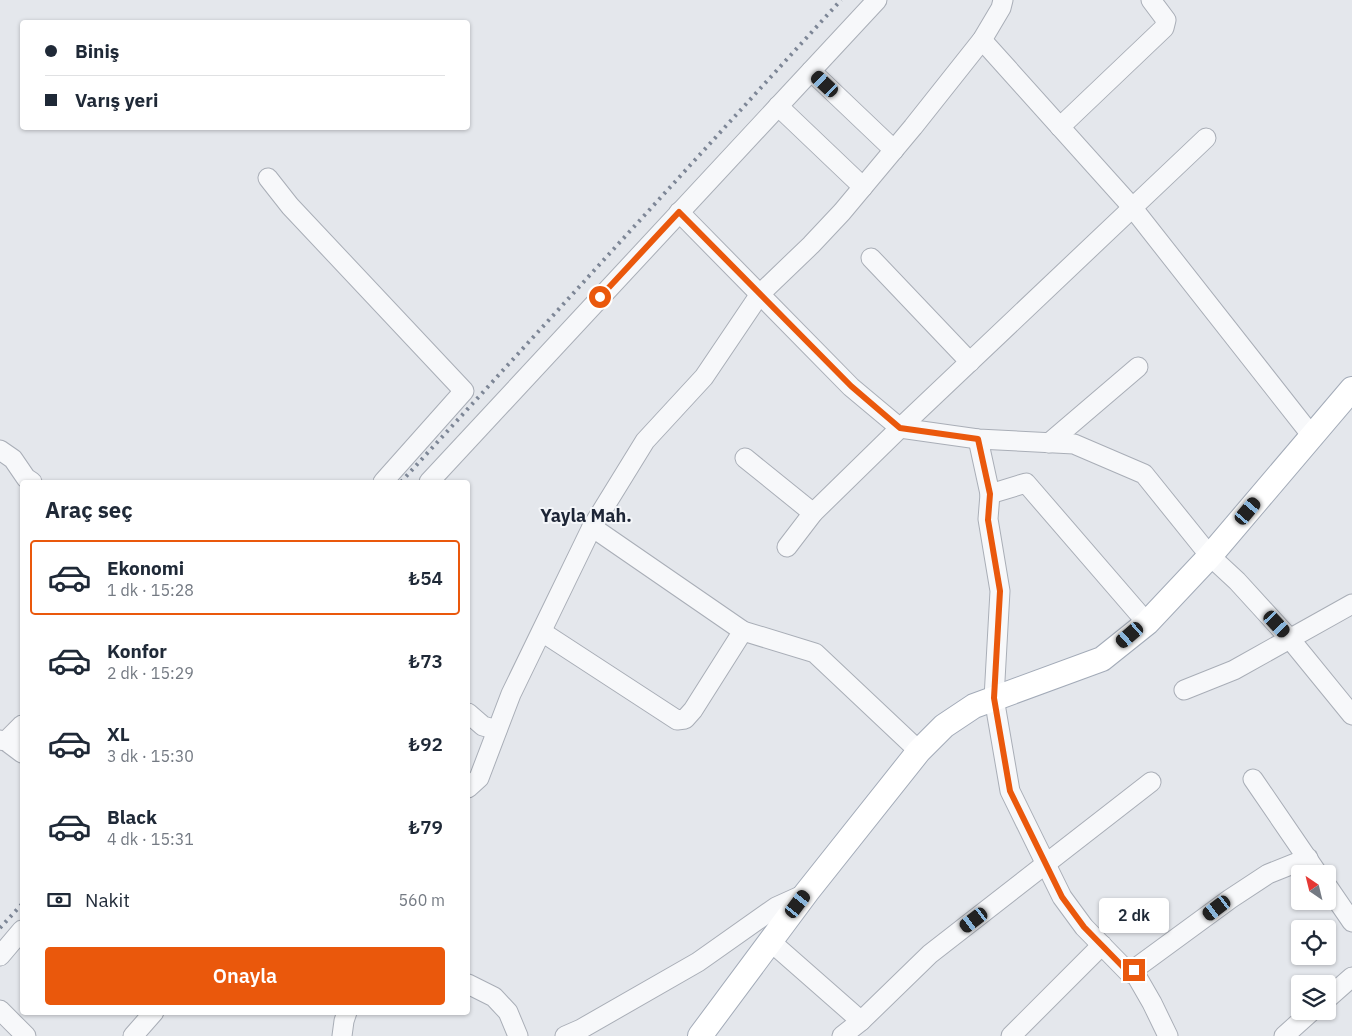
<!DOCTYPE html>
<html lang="tr">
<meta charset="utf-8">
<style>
body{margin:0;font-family:"IBM Plex Sans",sans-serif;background:#f2f2f3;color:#1f2937;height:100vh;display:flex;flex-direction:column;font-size:19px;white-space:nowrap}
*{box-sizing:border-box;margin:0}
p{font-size:16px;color:#747a83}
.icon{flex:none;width:28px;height:28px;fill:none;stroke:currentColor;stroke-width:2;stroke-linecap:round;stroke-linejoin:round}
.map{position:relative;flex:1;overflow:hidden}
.side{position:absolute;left:20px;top:480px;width:450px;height:535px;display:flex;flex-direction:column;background:#fff;border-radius:5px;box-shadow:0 1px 4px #0004}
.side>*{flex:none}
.hud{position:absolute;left:20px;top:20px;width:450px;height:110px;border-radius:5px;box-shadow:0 1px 4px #0004;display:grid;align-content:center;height:110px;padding:0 25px;background:#fff}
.needle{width:32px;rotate:325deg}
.tools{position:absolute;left:1291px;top:865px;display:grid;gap:10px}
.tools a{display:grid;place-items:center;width:45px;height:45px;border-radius:5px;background:#fff;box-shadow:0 1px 4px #0004;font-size:25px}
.end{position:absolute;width:22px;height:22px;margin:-11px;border:6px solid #ea580c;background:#fff;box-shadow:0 0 0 2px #fff}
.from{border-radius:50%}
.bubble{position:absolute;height:35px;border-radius:5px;background:#fff;box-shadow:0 1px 4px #0004;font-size:16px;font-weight:600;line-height:35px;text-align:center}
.car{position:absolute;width:15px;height:30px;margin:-15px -8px;border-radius:6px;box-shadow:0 0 4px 1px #0007;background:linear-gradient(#222 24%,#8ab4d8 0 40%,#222 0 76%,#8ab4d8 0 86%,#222 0)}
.hud b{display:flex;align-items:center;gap:18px;height:48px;font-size:19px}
.hud b+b{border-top:1px solid #e0e1e3}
.hud i{width:12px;height:12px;background:#1f2937}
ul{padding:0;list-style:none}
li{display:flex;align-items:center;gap:15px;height:75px;margin:0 10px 8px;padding:0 15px;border:2px solid transparent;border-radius:5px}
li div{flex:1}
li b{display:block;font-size:19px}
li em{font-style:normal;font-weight:600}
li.active{border-color:#ea580c}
li>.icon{width:45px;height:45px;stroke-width:1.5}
h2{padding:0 25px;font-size:22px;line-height:60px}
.pay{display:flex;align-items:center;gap:12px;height:55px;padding:0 25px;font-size:19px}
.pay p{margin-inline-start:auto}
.button{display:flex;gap:10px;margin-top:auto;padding:10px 25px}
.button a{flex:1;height:58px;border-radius:5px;background:#ea580c;color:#fff;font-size:20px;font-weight:600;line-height:58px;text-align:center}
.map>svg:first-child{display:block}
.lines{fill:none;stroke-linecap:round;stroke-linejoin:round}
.minor-casing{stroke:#a9aeb7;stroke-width:21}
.major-casing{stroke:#a3abb8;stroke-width:26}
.minor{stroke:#f7f8fa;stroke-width:19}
.major{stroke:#fff;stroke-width:24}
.rail{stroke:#7d8696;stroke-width:4;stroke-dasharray:2.5 5;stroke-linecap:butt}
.route{stroke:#ea580c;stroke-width:6}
.labels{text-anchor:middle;stroke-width:4;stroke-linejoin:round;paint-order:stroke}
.district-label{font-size:18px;font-weight:bold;fill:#1d2536;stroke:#f4f6f9}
</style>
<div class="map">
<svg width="1352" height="1036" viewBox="0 0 1352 1036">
<rect width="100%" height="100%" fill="#e4e7ec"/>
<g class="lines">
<defs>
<g id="minor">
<path d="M982 40 1132 207 1312 436"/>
<path d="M811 71 894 150"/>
<path d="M778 106 863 187"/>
<path d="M1060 127 1164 28 1166 20 1151 0"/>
<path d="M268 178 290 206 464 391 383 482"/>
<path d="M679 212 851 387 900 428 978 439 1074 444 1144 474 1210 556 1237 581 1290 639 1352 715"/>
<path d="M871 258 970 362"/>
<path d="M978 439 990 494 988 519 1000 591 994 698 1010 791 1062 897 1084 927 1129 973 1230 899 1268 874 1308 858"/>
<path d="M1049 443 1138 367"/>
<path d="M0 450 13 459 26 478 32 482"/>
<path d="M745 458 813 513"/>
<path d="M429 482 877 0"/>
<path d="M990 494 1026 483 1147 623"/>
<path d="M592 527 743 631 815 653 919 751"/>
<path d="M787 547 813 513 900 428 1206 138"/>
<path d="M542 632 677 720 685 719 693 710 743 631"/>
<path d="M1184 690 1234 670 1352 604"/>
<path d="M468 713 483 726 497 730"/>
<path d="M0 740 6 741 22 753"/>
<path d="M6 741 22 725"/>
<path d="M1253 779 1318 874"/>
<path d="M468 788 479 778 511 694 592 527 645 441 704 377 760 294 811 245 842 212 913 127 982 40 1001 8 1003 0"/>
<path d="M1328 887 1352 922"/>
<path d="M770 941 861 1021 930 954 1151 782"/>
<path d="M0 956 22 930"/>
<path d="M1133 970 1152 1003 1168 1036"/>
<path d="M468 984 494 997 508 1012 518 1036"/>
<path d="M1328 998 1352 977"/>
<path d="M0 1010 26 1036"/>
<path d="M133 1036 154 1012"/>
<path d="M342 1036 344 1021 347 1012"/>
<path d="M565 1036 581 1029 698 962 776 907 807 893"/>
<path d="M842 1036 861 1021"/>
<path d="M1011 1036 1102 945"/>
<path d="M1284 1036 1312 1011"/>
</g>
<path id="major" d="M700 1036 807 892 919 751 944 726 974 706 1102 659 1147 623 1210 556 1352 389"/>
</defs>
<!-- minor casing -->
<use href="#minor" class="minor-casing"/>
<!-- major casing -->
<use href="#major" class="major-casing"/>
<!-- minor -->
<use href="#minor" class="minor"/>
<!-- major -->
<use href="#major" class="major"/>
<!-- rail -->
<g class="rail">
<path d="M401 482 841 0"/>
<path d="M0 928 22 904"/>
</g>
</g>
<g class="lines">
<!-- route -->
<path class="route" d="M600 297 679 212 851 386 900 428 978 439 990 494 988 520 1000 591 994 698 1010 791 1062 897 1084 927 1129 973 1134 970"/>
</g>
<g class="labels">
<!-- district labels -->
<g class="district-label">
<text x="586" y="522">Yayla Mah.</text>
</g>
</g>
</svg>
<div class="tools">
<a><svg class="needle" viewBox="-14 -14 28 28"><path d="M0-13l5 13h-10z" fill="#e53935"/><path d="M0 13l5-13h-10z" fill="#747a83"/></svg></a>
<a><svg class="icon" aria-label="locate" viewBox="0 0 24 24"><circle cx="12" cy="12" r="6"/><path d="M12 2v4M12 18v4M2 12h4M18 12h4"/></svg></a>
<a><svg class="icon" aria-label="layers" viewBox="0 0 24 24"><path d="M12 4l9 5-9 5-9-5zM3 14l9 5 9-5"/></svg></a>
</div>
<i class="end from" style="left:600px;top:297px"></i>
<i class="end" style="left:1134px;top:970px"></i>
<div class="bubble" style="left:1099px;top:898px;width:70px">2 dk</div>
<i class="car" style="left:825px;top:84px;rotate:313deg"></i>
<i class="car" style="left:1248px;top:511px;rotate:40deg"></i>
<i class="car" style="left:1277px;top:624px;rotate:137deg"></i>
<i class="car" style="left:1130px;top:635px;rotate:229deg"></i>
<i class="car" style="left:798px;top:904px;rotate:37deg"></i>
<i class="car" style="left:1217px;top:908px;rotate:233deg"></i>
<i class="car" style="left:974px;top:920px;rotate:233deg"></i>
<div class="hud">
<b><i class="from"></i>Biniş</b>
<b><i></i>Varış yeri</b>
</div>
<section class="side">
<h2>Araç seç</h2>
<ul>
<li class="active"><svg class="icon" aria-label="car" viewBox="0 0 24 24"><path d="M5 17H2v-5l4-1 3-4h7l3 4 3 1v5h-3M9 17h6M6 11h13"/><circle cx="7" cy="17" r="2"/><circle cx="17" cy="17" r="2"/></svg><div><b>Ekonomi</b><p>1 dk · 15:28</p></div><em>₺54</em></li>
<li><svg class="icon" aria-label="car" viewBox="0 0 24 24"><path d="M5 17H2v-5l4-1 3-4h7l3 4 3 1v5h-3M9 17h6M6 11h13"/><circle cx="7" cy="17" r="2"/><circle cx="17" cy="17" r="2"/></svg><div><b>Konfor</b><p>2 dk · 15:29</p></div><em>₺73</em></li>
<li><svg class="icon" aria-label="car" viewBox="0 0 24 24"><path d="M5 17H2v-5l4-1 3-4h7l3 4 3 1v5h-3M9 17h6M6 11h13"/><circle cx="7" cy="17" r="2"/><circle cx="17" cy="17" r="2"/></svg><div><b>XL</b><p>3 dk · 15:30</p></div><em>₺92</em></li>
<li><svg class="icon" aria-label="car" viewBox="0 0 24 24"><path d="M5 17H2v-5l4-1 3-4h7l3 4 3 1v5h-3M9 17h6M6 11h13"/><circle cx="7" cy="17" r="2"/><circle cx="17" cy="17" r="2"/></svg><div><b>Black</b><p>4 dk · 15:31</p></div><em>₺79</em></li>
</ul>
<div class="pay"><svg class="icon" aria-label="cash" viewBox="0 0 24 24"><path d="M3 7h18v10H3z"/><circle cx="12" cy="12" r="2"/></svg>Nakit<p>560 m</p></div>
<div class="button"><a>Onayla</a></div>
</section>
</div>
